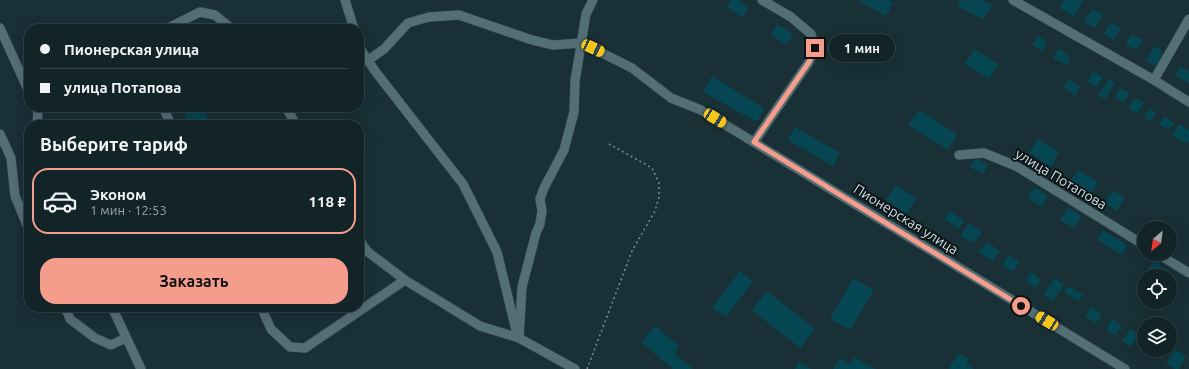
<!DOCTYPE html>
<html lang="ru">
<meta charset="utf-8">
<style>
body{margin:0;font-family:Ubuntu,sans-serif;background:#1f3034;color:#f1f3f6;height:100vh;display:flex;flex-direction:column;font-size:15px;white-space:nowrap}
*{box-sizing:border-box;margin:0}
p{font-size:13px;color:#9ca4a8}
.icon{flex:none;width:22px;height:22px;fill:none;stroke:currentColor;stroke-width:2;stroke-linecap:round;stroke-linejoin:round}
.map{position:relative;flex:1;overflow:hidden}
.drawer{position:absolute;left:24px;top:120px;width:340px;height:192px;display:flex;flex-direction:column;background:#122428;border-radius:16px;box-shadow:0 4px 16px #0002,0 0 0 1px #314145}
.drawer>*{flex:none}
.guide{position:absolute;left:24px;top:24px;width:340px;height:88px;border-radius:16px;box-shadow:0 4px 16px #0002,0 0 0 1px #314145;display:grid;align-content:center;height:88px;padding:0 16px;background:#122428}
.needle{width:26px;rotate:209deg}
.fabs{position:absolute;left:1137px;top:221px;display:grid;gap:8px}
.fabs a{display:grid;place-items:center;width:40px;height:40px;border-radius:50%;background:#122428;box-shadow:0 4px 16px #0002,0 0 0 1px #314145;font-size:20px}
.end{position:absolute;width:18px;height:18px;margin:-9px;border:5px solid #f49d8c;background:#111;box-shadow:0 0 0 2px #111}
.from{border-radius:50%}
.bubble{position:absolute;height:28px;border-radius:14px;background:#122428;box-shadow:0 4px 16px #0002,0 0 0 1px #314145;font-size:13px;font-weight:600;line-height:28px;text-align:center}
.car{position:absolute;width:12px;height:24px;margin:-12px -6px;border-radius:5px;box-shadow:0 0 3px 1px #0007;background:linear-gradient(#f5c518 24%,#345 0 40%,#f5c518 0 76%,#345 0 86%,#f5c518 0)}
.guide b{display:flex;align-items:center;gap:14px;height:38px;font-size:15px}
.guide b+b{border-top:1px solid #314145}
.guide i{width:10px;height:10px;background:#f1f3f6}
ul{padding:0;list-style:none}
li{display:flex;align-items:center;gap:12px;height:66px;margin:0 8px 6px;padding:0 8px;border:2px solid transparent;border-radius:16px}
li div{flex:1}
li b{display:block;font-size:15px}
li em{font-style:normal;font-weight:600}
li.active{border-color:#f49d8c}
li>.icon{width:36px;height:36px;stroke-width:1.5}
h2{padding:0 16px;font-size:18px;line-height:48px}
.action{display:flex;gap:8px;margin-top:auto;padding:8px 16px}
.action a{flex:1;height:46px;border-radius:16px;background:#f49d8c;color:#111;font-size:16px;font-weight:600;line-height:46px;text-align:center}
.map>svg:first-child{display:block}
.building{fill:#064653}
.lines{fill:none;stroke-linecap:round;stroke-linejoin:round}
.minor-casing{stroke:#374c50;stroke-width:10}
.path{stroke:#7d8f94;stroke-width:1.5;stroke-dasharray:2 3;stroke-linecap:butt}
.minor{stroke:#546e75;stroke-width:9}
.route{stroke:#f49d8c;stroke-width:5}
.labels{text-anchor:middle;stroke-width:4;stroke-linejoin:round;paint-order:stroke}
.street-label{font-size:14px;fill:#d1dfe3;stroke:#0c1619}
</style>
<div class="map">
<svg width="1189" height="369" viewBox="0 0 1189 369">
<rect width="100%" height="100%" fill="#183036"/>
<!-- building -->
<g class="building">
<path d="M731 0H738L748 7 743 18 727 7Z"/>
<path d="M862 0H889L893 3 886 16 860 2Z"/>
<path d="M960 0H982L992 5 983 19 957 6Z"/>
<path d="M1064 0H1083L1074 17 1060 8Z"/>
<path d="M1092 9 1103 14 1095 28 1084 22Z"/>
<path d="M1110 22 1121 28 1114 40 1104 34Z"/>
<path d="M777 24 793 34 787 45 771 35Z"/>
<path d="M1131 34 1143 40 1137 50 1126 45Z"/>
<path d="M1038 36 1047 42 1042 51 1032 45Z"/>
<path d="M1154 46 1163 51 1157 66 1146 61Z"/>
<path d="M1059 48 1071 58 1067 65 1053 58Z"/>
<path d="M974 49 998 64 989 79 965 64Z"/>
<path d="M1181 66 1189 71V83L1175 76Z"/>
<path d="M1093 72 1103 77 1097 87 1087 81Z"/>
<path d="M712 76 764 108 757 122 703 92Z"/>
<path d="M1068 79 1080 86 1075 96 1063 87Z"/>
<path d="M1109 79 1115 83 1105 99 1098 95Z"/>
<path d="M1121 88 1130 94 1123 102 1114 97Z"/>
<path d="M1135 98 1144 103 1137 114 1128 108Z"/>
<path d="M181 107H202L211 125H190Z"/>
<path d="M1149 109 1157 112 1150 122 1144 118Z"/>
<path d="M919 110 957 134 948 150 908 125Z"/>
<path d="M1165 116 1174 123 1168 130 1159 124Z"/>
<path d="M1179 124 1189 130V141L1187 144 1172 136Z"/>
<path d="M795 127 840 153 833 166 788 140Z"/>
<path d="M1038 139 1059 152 1051 167 1029 153Z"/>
<path d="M976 158 988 165 983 174 970 167Z"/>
<path d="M1079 170 1098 182 1091 194 1070 181Z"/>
<path d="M895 185 916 198 907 214 886 200Z"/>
<path d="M1035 187 1048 196 1042 207 1028 198Z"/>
<path d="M1114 190 1125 198 1116 211 1104 203Z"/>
<path d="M1068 208 1082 216 1074 228 1060 220Z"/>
<path d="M950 211 964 221 959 229 944 219Z"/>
<path d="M1162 220 1176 231 1170 245V228H1157Z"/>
<path d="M969 223 982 232 974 243 960 236Z"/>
<path d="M1103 230 1127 245 1122 255 1098 240Z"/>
<path d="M987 242 1000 251 993 261 978 252Z"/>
<path d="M1009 255 1020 262 1012 272 1002 265Z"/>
<path d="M1154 261 1174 275 1170 283V276H1153L1147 272Z"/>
<path d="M740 271 753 281 726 317 712 308Z"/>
<path d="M1031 272 1041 280 1036 288 1026 281Z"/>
<path d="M853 278 874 290 850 330 830 319Z"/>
<path d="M1055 278 1064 285 1053 301 1043 295Z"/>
<path d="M1068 286 1083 295 1078 301 1064 292Z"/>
<path d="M767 291 815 329 800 348 752 310Z"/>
<path d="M1092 307 1101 314 1096 324 1085 316Z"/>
<path d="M1112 319 1122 326 1115 336 1106 329Z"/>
<path d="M655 326 679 346 674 353 693 369H673L641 342Z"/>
<path d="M1130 329 1139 334 1131 347 1122 341Z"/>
<path d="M1144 346V350H1157L1152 357 1140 351Z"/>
<path d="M1175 349 1186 356 1179 369H1175L1166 364Z"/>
<path d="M958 353 969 359 966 364 974 369H949Z"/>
<path d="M854 357 875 369H833L840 358 851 364Z"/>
<path d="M799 362 811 369H795Z"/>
</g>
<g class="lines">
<defs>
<g id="minor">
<path d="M345 0 354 29"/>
<path d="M1013 0 1154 80 1189 102"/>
<path d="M0 28 29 92"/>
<path d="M166 29 200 12 215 15 232 29"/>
<path d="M359 47 375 71 463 184 497 252 516 330"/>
<path d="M367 61 384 49 408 23 429 17 459 15 532 40 553 45 582 43 632 68 671 98 701 110 1125 369"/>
<path d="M1154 80 1189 19"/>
<path d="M36 107 38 112 37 125"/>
<path d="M163 107 171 125"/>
<path d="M286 107 296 125"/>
<path d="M0 134 11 158 15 196 29 230"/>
<path d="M754 142 809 62 815 48 811 34 791 17 762 0"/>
<path d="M959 155 984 153 1016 166 1144 245"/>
<path d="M359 240 368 252 405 280 480 326 519 338 575 369"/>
<path d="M1158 254 1189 273"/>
<path d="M65 307 70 319 95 338 111 345 126 338"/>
<path d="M112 307 141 369"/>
<path d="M261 307 271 329 290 347 305 348 405 280"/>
<path d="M519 338 522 287 536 233 540 224 542 211 540 199 544 188 564 150 574 112 575 81 586 14 593 0"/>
</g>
</defs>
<!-- minor casing -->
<use href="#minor" class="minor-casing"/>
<!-- path -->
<path class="path" d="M587 369 632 251 655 211 659 197V183L652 168 609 144"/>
<!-- minor -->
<use href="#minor" class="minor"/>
</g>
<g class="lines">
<!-- route -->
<path class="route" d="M815 48 809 62 754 142 1021 306"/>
</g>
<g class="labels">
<!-- street labels -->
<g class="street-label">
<text transform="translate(1061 179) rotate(31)" y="5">улица Потапова</text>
<text transform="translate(906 219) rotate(32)" y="5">Пионерская улица</text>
</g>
</g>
</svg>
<div class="fabs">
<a><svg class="needle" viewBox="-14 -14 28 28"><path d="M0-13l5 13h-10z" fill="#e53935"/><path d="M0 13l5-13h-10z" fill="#9ca4a8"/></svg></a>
<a><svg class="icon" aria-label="locate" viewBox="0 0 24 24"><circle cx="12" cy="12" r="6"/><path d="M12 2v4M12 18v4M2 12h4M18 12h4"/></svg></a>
<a><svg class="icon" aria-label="layers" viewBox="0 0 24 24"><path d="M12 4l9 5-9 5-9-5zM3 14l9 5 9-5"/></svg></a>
</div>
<i class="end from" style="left:1021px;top:306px"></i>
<i class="end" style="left:815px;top:48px"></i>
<div class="bubble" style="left:829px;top:34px;width:66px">1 мин</div>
<i class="car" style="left:593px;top:48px;rotate:115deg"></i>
<i class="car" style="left:715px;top:118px;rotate:122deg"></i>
<i class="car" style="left:1047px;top:321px;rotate:301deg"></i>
<div class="guide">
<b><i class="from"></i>Пионерская улица</b>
<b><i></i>улица Потапова</b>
</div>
<section class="drawer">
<h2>Выберите тариф</h2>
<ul>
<li class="active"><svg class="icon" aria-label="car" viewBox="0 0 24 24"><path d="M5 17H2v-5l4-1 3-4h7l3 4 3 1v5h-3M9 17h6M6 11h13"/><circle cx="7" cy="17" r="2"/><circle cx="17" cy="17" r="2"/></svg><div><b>Эконом</b><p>1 мин · 12:53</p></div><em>118 ₽</em></li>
</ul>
<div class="action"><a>Заказать</a></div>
</section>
</div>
